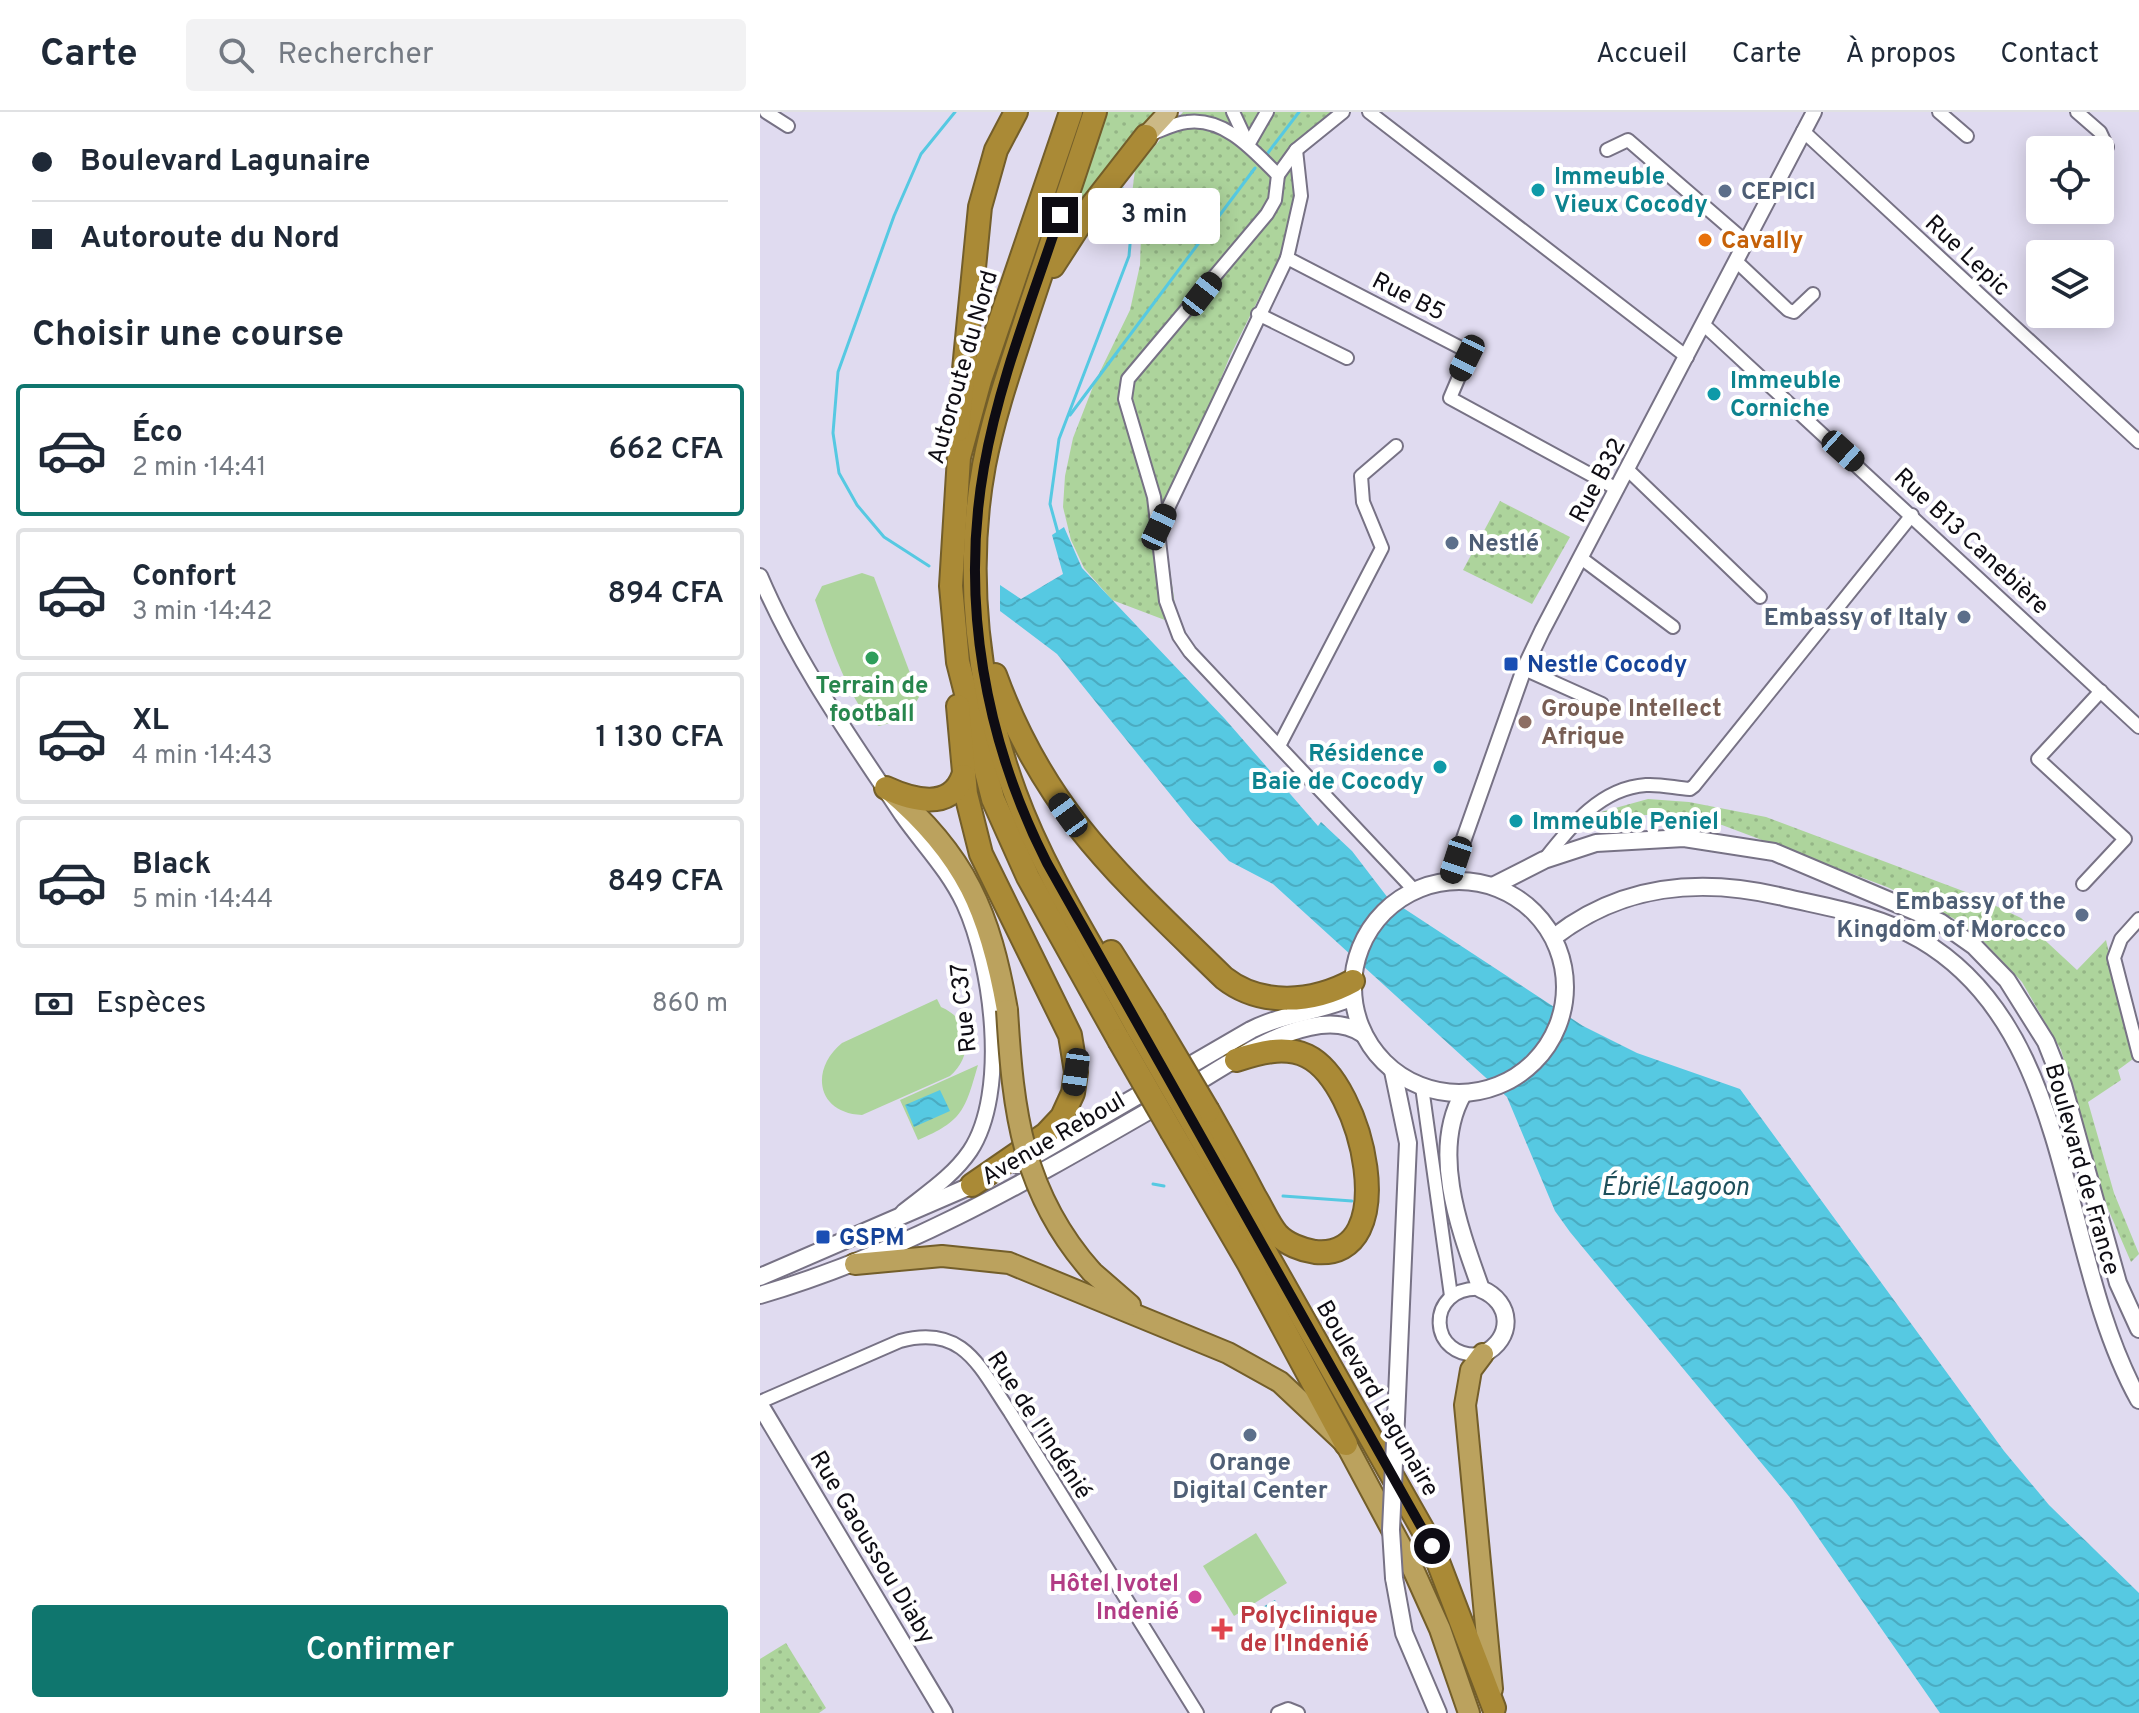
<!DOCTYPE html>
<html lang="fr">
<meta charset="utf-8">
<style>
body{margin:0;font-family:Overpass,sans-serif;background:#f2f2f3;color:#1f2937;height:100vh;display:flex;flex-direction:column;font-size:30px;white-space:nowrap}
*{box-sizing:border-box;margin:0}
p{font-size:26px;color:#747a83}
.icon{flex:none;width:44px;height:44px;fill:none;stroke:currentColor;stroke-width:2;stroke-linecap:round;stroke-linejoin:round}
.map{position:relative;flex:1;overflow:hidden}
.side{display:flex;flex-direction:column;background:#fff;width:760px}
.side>*{flex:none}
.top-card{display:grid;align-content:center;height:176px;padding:0 32px;background:#fff}
.buttons{position:absolute;left:1266px;top:24px;display:grid;gap:16px}
.buttons a{display:grid;place-items:center;width:88px;height:88px;border-radius:8px;background:#fff;box-shadow:0 4px 20px #0003;font-size:40px}
.end{position:absolute;width:36px;height:36px;margin:-18px;border:10px solid #0e0c13;background:#fff;box-shadow:0 0 0 4px #fff}
.from{border-radius:50%}
.bubble{position:absolute;height:56px;border-radius:8px;background:#fff;box-shadow:0 4px 20px #0003;font-size:26px;font-weight:600;line-height:56px;text-align:center}
.car{position:absolute;width:24px;height:48px;margin:-24px -12px;border-radius:10px;box-shadow:0 0 6px 2px #0007;background:linear-gradient(#222 24%,#8ab4d8 0 40%,#222 0 76%,#8ab4d8 0 86%,#222 0)}
.top-card b{display:flex;align-items:center;gap:28px;height:76px;font-size:30px}
.top-card b+b{border-top:2px solid #e0e1e3}
.top-card i{width:20px;height:20px;background:#1f2937}
ul{padding:0;list-style:none}
li{display:flex;align-items:center;gap:24px;height:132px;margin:0 16px 12px;padding:0 16px;border:4px solid #e0e1e3;border-radius:8px}
li div{flex:1}
li b{display:block;font-size:30px}
li em{font-style:normal;font-weight:600}
li.current{border-color:#0f766e}
li>.icon{width:72px;height:72px;stroke-width:1.5}
h2{padding:0 32px;font-size:36px;line-height:96px}
.pay{display:flex;align-items:center;gap:20px;height:88px;padding:0 32px;font-size:30px}
.pay p{margin-inline-start:auto}
.primary-button{display:flex;gap:16px;margin-top:auto;padding:16px 32px}
.primary-button a{flex:1;height:92px;border-radius:8px;background:#0f766e;color:#fff;font-size:32px;font-weight:600;line-height:92px;text-align:center}
header{display:flex;align-items:center;gap:48px;box-sizing:border-box;height:112px;padding:0 40px;background:#fff;border-bottom:2px solid #e0e1e3}
header strong{font-size:38px}
nav{display:flex;gap:44px;margin-inline-start:auto;font-size:28px}
.search{width:560px;height:72px;background:#f2f2f3;display:flex;align-items:center;gap:20px;box-sizing:border-box;padding:0 28px;border-radius:8px;color:#747a83;font-size:30px}
main{display:flex;flex:1;min-height:0}
.map>svg:first-child{display:block}
.green{fill:url(#green-dots)}
.pitch{fill:#add49c}
.water{fill:url(#water-waves)}
.lines{fill:none;stroke-linecap:round;stroke-linejoin:round}
.stream{stroke:#56c9e2;stroke-width:3}
.minor-casing{stroke:#777285;stroke-width:16}
.tertiary-casing{stroke:#777285;stroke-width:18}
.secondary-casing{stroke:#777285;stroke-width:20}
.primary-casing{stroke:#735e2a;stroke-width:22}
.trunk-casing{stroke:#735e2a;stroke-width:24}
.motorway-casing{stroke:#735e2a;stroke-width:26}
.minor{stroke:#fff;stroke-width:12}
.tertiary{stroke:#fff;stroke-width:14}
.secondary{stroke:#fff;stroke-width:16}
.primary{stroke:#ccb986;stroke-width:18}
.trunk{stroke:#bba25e;stroke-width:20}
.motorway{stroke:#aa8a36;stroke-width:22}
.secondary-bridge-casing{stroke:#777285;stroke-width:20;stroke-linecap:butt}
.trunk-bridge-casing{stroke:#735e2a;stroke-width:24;stroke-linecap:butt}
.motorway-bridge-casing{stroke:#735e2a;stroke-width:26;stroke-linecap:butt}
.secondary-bridge{stroke:#fff;stroke-width:16}
.trunk-bridge{stroke:#bba25e;stroke-width:20}
.motorway-bridge{stroke:#aa8a36;stroke-width:22}
.route{stroke:#0e0c13;stroke-width:10}
.culture-dot{fill:#0f9aa8;stroke:#fff;stroke-width:3}
.service-dot{fill:#5c6f8a;stroke:#fff;stroke-width:3}
.food-dot{fill:#e8710a;stroke:#fff;stroke-width:3}
.leisure-dot{fill:#2e9e5b;stroke:#fff;stroke-width:3}
.transit-dot{fill:#1a4fb4;stroke:#fff;stroke-width:3}
.education-dot{fill:#8d6e63;stroke:#fff;stroke-width:3}
.hotel-dot{fill:#d1479c;stroke:#fff;stroke-width:3}
.health-dot{fill:#e0444e;stroke:#fff;stroke-width:3}
.labels{text-anchor:middle;stroke-width:8;stroke-linejoin:round;paint-order:stroke}
.culture-label{font-size:24px;font-weight:bold;fill:#0d838f;stroke:#fff;text-anchor:start}
.service-label{font-size:24px;font-weight:bold;fill:#4e5e75;stroke:#fff;text-anchor:start}
.food-label{font-size:24px;font-weight:bold;fill:#c56008;stroke:#fff;text-anchor:start}
.street-label{font-size:24px;fill:#0e0c13;stroke:#fff}
.transit-label{font-size:24px;font-weight:bold;fill:#164399;stroke:#fff;text-anchor:start}
.leisure-label{font-size:24px;font-weight:bold;fill:#27864d;stroke:#fff}
.education-label{font-size:24px;font-weight:bold;fill:#785e54;stroke:#fff;text-anchor:start}
.hotel-label{font-size:24px;font-weight:bold;fill:#b23c85;stroke:#fff;text-anchor:end}
.health-label{font-size:24px;font-weight:bold;fill:#be3a42;stroke:#fff;text-anchor:start}
.water-label{font-size:26px;font-style:italic;fill:#1e4f5a;stroke:#fff}
</style>
<header>
<strong>Carte</strong>
<div class="search"><svg class="icon" aria-label="search" viewBox="0 0 24 24"><circle cx="10" cy="10" r="6"/><path d="M15 15l6 6"/></svg>Rechercher</div>
<nav><a>Accueil</a><a>Carte</a><a>À propos</a><a>Contact</a></nav>
</header>
<main>
<section class="side">
<div class="top-card">
<b><i class="from"></i>Boulevard Lagunaire</b>
<b><i></i>Autoroute du Nord</b>
</div>
<h2>Choisir une course</h2>
<ul>
<li class="current"><svg class="icon" aria-label="car" viewBox="0 0 24 24"><path d="M5 17H2v-5l4-1 3-4h7l3 4 3 1v5h-3M9 17h6M6 11h13"/><circle cx="7" cy="17" r="2"/><circle cx="17" cy="17" r="2"/></svg><div><b>Éco</b><p>2 min · 14:41</p></div><em>662 CFA</em></li>
<li><svg class="icon" aria-label="car" viewBox="0 0 24 24"><path d="M5 17H2v-5l4-1 3-4h7l3 4 3 1v5h-3M9 17h6M6 11h13"/><circle cx="7" cy="17" r="2"/><circle cx="17" cy="17" r="2"/></svg><div><b>Confort</b><p>3 min · 14:42</p></div><em>894 CFA</em></li>
<li><svg class="icon" aria-label="car" viewBox="0 0 24 24"><path d="M5 17H2v-5l4-1 3-4h7l3 4 3 1v5h-3M9 17h6M6 11h13"/><circle cx="7" cy="17" r="2"/><circle cx="17" cy="17" r="2"/></svg><div><b>XL</b><p>4 min · 14:43</p></div><em>1 130 CFA</em></li>
<li><svg class="icon" aria-label="car" viewBox="0 0 24 24"><path d="M5 17H2v-5l4-1 3-4h7l3 4 3 1v5h-3M9 17h6M6 11h13"/><circle cx="7" cy="17" r="2"/><circle cx="17" cy="17" r="2"/></svg><div><b>Black</b><p>5 min · 14:44</p></div><em>849 CFA</em></li>
</ul>
<div class="pay"><svg class="icon" aria-label="cash" viewBox="0 0 24 24"><path d="M3 7h18v10H3z"/><circle cx="12" cy="12" r="2"/></svg>Espèces<p>860 m</p></div>
<div class="primary-button"><a>Confirmer</a></div>
</section>
<div class="map">
<svg width="1379" height="1601" viewBox="0 0 1379 1601">
<defs>
<pattern id="green-dots" width="8" height="8" patternUnits="userSpaceOnUse" patternTransform="scale(2)"><rect width="8" height="8" fill="#add49c"/><path d="M2 2h.1M6 6h.1" fill="none" stroke="#94b586" stroke-width="1.8" stroke-linecap="round"/></pattern>
<pattern id="water-waves" width="16" height="10" patternUnits="userSpaceOnUse" patternTransform="scale(2)"><rect width="16" height="10" fill="#56c9e2"/><path d="M0 5q4-4 8 0t8 0" fill="none" stroke="#4aabc1"/></pattern>
</defs>
<rect width="100%" height="100%" fill="#e0dbf0"/>
<!-- green -->
<g class="green">
<path d="M348 0H396L314 102Z"/>
<path d="M423 0H571L538 34 537 81 524 136 470 244 403 410 418 513 352 488 324 456 311 428 303 395 305 364 313 326 334 272 370 198 380 153 381 124 372 82 375 58Z"/>
<path d="M740 389 810 425 772 492 703 458Z"/>
<path d="M888 687 929 690 1006 705 1211 782 1261 806 1317 858 1346 828 1373 947 1358 958 1361 968 1328 990 1354 1081 1379 1142 1371 1150 1345 1090 1301 938 1262 870 1225 831 1193 806 1127 775 962 713 914 703H830Z"/>
<path d="M26 1531 66 1596 59 1601H0V1547Z"/>
</g>
<!-- pitch -->
<g class="pitch">
<path d="M102 461 114 465 159 585 147 606 119 614C92 601 66 519 55 488L62 474Z"/>
<path d="M177 887 181 895C212 908 214 943 190 964L102 1003C56 1001 50 957 82 931Z"/>
<path d="M218 953C205 998 203 1009 158 1028L140 988Z"/>
<path d="M496 1421 527 1471 474 1504 443 1454Z"/>
</g>
<!-- water -->
<g class="water">
<path d="M304 415 322 456 465 607 558 714 561 710 592 739 628 786 823 914 877 941 980 977 1244 1339 1289 1393 1379 1481V1601H1180L1032 1388 810 1120 795 1099 747 985 513 772 469 749 431 708 297 542 240 499V473L261 487 303 462 292 423Z"/>
<path d="M180 978 190 999 154 1015 145 993Z"/>
<path d="M515 1488 521 1499 498 1511 492 1501Z"/>
</g>
<g class="lines">
<!-- stream -->
<g class="stream">
<path d="M507 42 539 0"/>
<path d="M310 303 495 56"/>
<path d="M298 421 290 392 299 327 369 144 371 121 363 77"/>
<path d="M169 454 124 425 97 393 79 361 73 321 78 260 134 104 161 42 195 0"/>
<path d="M393 1072 404 1074"/>
<path d="M523 1084 592 1089"/>
</g>
<defs>
<g id="minor">
<path d="M6 0 28 14"/>
<path d="M473 0 487 30"/>
<path d="M609 0 927 245"/>
<path d="M1179 0 1207 24"/>
<path d="M1317 0 1340 20 1347 35 1340 49"/>
<path d="M1043 19 1379 330"/>
<path d="M391 22C402 18 415 11 427 10 465 5 494 39 518 63L515 88 507 102 368 267 365 287 394 385 406 489 419 524 430 540 655 779"/>
<path d="M488 33 507 0"/>
<path d="M847 38 868 28 986 130"/>
<path d="M518 63 536 38 583 0"/>
<path d="M527 146 703 237 707 246 690 286 857 377"/>
<path d="M976 149 1028 198 1034 200 1053 182"/>
<path d="M498 202 587 246"/>
<path d="M943 212 1379 615"/>
<path d="M867 357 1000 485"/>
<path d="M399 415 527 146 541 84 536 38"/>
<path d="M821 446 913 515"/>
<path d="M764 557 842 592"/>
<path d="M519 634 622 436 603 390 601 364 636 334"/>
<path d="M784 748C810 715 840 676 886 673 901 672 915 676 930 677L934 674 1152 403"/>
<path d="M1323 772 1365 727 1278 647 1341 579"/>
<path d="M1379 807 1361 827 1354 846 1379 943"/>
<path d="M662 975 691 1184"/>
<path d="M721 1177C664 1173 667 1250 723 1242"/>
<path d="M0 1290 140 1229C203 1212 219 1254 250 1300L437 1601"/>
<path d="M518 1601 528 1597 538 1601"/>
</g>
<g id="tertiary">
<path d="M0 464C37 551 90 625 142 703 163 733 188 758 204 792 232 853 249 980 210 1039 193 1064 167 1081 143 1100"/>
<path d="M689 769 764 557 782 519 1054 0"/>
</g>
<g id="secondary">
<circle cx="699" cy="875" r="106"/>
<path d="M733 774 784 748 836 731 924 726 1014 740 1180 810 1214 834 1247 868 1286 930 1303 973 1358 1171 1379 1217"/>
<path d="M794 825C862 772 940 765 1023 785 1070 796 1119 803 1161 828 1316 919 1297 1141 1379 1288"/>
<path d="M633 959 648 1031 636 1307"/>
<path d="M426 977C468 953 555 888 603 922"/>
<path d="M703 982C670 1040 700 1118 721 1177 753 1190 754 1227 723 1242"/>
<path d="M258 1053 491 918C524 901 560 900 593 885"/>
<path d="M0 1165 222 1069"/>
<path d="M0 1183C150 1139 272 1066 406 989"/>
<path d="M0 1293 184 1601"/>
<path d="M634 1466 644 1521 678 1601"/>
</g>
<path id="primary" d="M386 24 408 0"/>
<g id="trunk">
<path d="M129 678C206 743 230 801 247 898"/>
<path d="M95 1152 182 1144 249 1151 468 1241 520 1270 586 1332 653 1457 680 1517 709 1601"/>
<path d="M332 1160 370 1193"/>
<path d="M723 1242 711 1258 705 1293 732 1577"/>
</g>
<g id="motorway">
<path d="M311 0 220 268 199 345 191 474 198 550 233 687 268 765 359 928"/>
<path d="M335 0C312 67 290 134 268 201 252 251 234 301 224 353 204 461 217 578 255 681 285 763 336 840 378 917"/>
<path d="M293 154 333 92 386 24"/>
<path d="M198 318 220 95 236 38 256 0"/>
<path d="M235 563C285 701 362 766 464 866 501 895 553 891 593 869"/>
<path d="M198 594 206 682 221 742 310 923 316 960 313 981 302 1005 286 1022 212 1073"/>
<path d="M126 676C152 688 191 699 203 664"/>
<path d="M351 840 394 908"/>
<path d="M448 999C464 1027 480 1056 495 1085 502 1096 508 1111 517 1122 526 1132 542 1138 555 1140 644 1149 603 971 547 944 524 933 498 941 476 948"/>
<path d="M431 1009 672 1434 734 1596"/>
<path d="M412 1020 489 1152 586 1332"/>
</g>
</defs>
<!-- minor casing -->
<use href="#minor" class="minor-casing"/>
<!-- tertiary casing -->
<use href="#tertiary" class="tertiary-casing"/>
<!-- secondary casing -->
<use href="#secondary" class="secondary-casing"/>
<!-- primary casing -->
<use href="#primary" class="primary-casing"/>
<!-- trunk casing -->
<use href="#trunk" class="trunk-casing"/>
<!-- motorway casing -->
<use href="#motorway" class="motorway-casing"/>
<!-- minor -->
<use href="#minor" class="minor"/>
<!-- tertiary -->
<use href="#tertiary" class="tertiary"/>
<!-- secondary -->
<use href="#secondary" class="secondary"/>
<!-- primary -->
<use href="#primary" class="primary"/>
<!-- trunk -->
<use href="#trunk" class="trunk"/>
<!-- motorway -->
<use href="#motorway" class="motorway"/>
<defs>
<path id="secondary-bridge" d="M634 1466 631 1418 636 1307"/>
<path id="trunk-bridge" d="M247 898C253 1000 262 1081 332 1160"/>
<g id="motorway-bridge">
<path d="M394 908 448 999"/>
<path d="M378 917 431 1009"/>
<path d="M359 928 412 1020"/>
</g>
</defs>
<!-- secondary-bridge casing -->
<use href="#secondary-bridge" class="secondary-bridge-casing"/>
<!-- trunk-bridge casing -->
<use href="#trunk-bridge" class="trunk-bridge-casing"/>
<!-- motorway-bridge casing -->
<use href="#motorway-bridge" class="motorway-bridge-casing"/>
<!-- secondary-bridge -->
<use href="#secondary-bridge" class="secondary-bridge"/>
<!-- trunk-bridge -->
<use href="#trunk-bridge" class="trunk-bridge"/>
<!-- motorway-bridge -->
<use href="#motorway-bridge" class="motorway-bridge"/>
</g>
<g class="lines">
<!-- route -->
<path class="route" d="M300 103C273 185 239 269 224 355 200 490 225 629 287 751L672 1434"/>
</g>
<!-- markers -->
<g class="culture-dot">
<circle cx="778" cy="78" r="8"/>
<circle cx="954" cy="282" r="8"/>
<circle cx="680" cy="655" r="8"/>
<circle cx="756" cy="709" r="8"/>
</g>
<g class="service-dot">
<circle cx="965" cy="79" r="8"/>
<circle cx="692" cy="431" r="8"/>
<circle cx="1204" cy="505" r="8"/>
<circle cx="1322" cy="803" r="8"/>
<circle cx="490" cy="1323" r="8"/>
</g>
<circle class="food-dot" cx="945" cy="128" r="8"/>
<circle class="leisure-dot" cx="112" cy="546" r="8"/>
<g class="transit-dot">
<rect x="743" y="544" width="16" height="16" rx="4"/>
<rect x="55" y="1117" width="16" height="16" rx="4"/>
</g>
<circle class="education-dot" cx="765" cy="610" r="8"/>
<circle class="hotel-dot" cx="435" cy="1485" r="8"/>
<path class="health-dot" d="M458 1505h8v8h8v8h-8v8h-8v-8h-8v-8h8z"/>
<g class="labels">
<!-- culture labels -->
<g class="culture-label">
<text x="794" y="72">Immeuble<tspan x="794" dy="28">Vieux Cocody</tspan></text>
<text x="970" y="276">Immeuble<tspan x="970" dy="28">Corniche</tspan></text>
<text x="664" y="649" text-anchor="end">Résidence<tspan x="664" dy="28">Baie de Cocody</tspan></text>
<text x="772" y="717">Immeuble Peniel</text>
</g>
<!-- service labels -->
<g class="service-label">
<text x="981" y="87">CEPICI</text>
<text x="708" y="439">Nestlé</text>
<text x="1188" y="513" text-anchor="end">Embassy of Italy</text>
<text x="1306" y="797" text-anchor="end">Embassy of the<tspan x="1306" dy="28">Kingdom of Morocco</tspan></text>
<text x="490" y="1358" text-anchor="middle">Orange<tspan x="490" dy="28">Digital Center</tspan></text>
</g>
<!-- food labels -->
<g class="food-label">
<text x="961" y="136">Cavally</text>
</g>
<!-- street labels -->
<g class="street-label">
<text transform="translate(1208 143) rotate(43)" y="8">Rue Lepic</text>
<text transform="translate(649 184) rotate(27)" y="8">Rue B5</text>
<text transform="translate(202 255) rotate(-74)" y="8">Autoroute du Nord</text>
<text transform="translate(837 368) rotate(-62)" y="8">Rue B32</text>
<text transform="translate(1212 429) rotate(43)" y="8">Rue B13 Canebière</text>
<text transform="translate(203 896) rotate(-96)" y="8">Rue C37</text>
<text transform="translate(293 1026) rotate(-30)" y="8">Avenue Reboul</text>
<text transform="translate(1323 1057) rotate(74)" y="8">Boulevard de France</text>
<text transform="translate(618 1286) rotate(60)" y="8">Boulevard Lagunaire</text>
<text transform="translate(280 1313) rotate(57)" y="8">Rue de l'Indénié</text>
<text transform="translate(113 1435) rotate(59)" y="8">Rue Gaoussou Diaby</text>
</g>
<!-- transit labels -->
<g class="transit-label">
<text x="767" y="560">Nestle Cocody</text>
<text x="79" y="1133">GSPM</text>
</g>
<!-- leisure labels -->
<g class="leisure-label">
<text x="112" y="581">Terrain de<tspan x="112" dy="28">football</tspan></text>
</g>
<!-- education labels -->
<g class="education-label">
<text x="781" y="604">Groupe Intellect<tspan x="781" dy="28">Afrique</tspan></text>
</g>
<!-- hotel labels -->
<g class="hotel-label">
<text x="419" y="1479">Hôtel Ivotel<tspan x="419" dy="28">Indenié</tspan></text>
</g>
<!-- health labels -->
<g class="health-label">
<text x="480" y="1511">Polyclinique<tspan x="480" dy="28">de l'Indenié</tspan></text>
</g>
<!-- water labels -->
<g class="water-label">
<text x="915" y="1083">Ébrié Lagoon</text>
</g>
</g>
</svg>
<div class="buttons">
<a><svg class="icon" aria-label="locate" viewBox="0 0 24 24"><circle cx="12" cy="12" r="6"/><path d="M12 2v4M12 18v4M2 12h4M18 12h4"/></svg></a>
<a><svg class="icon" aria-label="layers" viewBox="0 0 24 24"><path d="M12 4l9 5-9 5-9-5zM3 14l9 5 9-5"/></svg></a>
</div>
<i class="end from" style="left:672px;top:1434px"></i>
<i class="end" style="left:300px;top:103px"></i>
<div class="bubble" style="left:328px;top:76px;width:132px">3 min</div>
<i class="car" style="left:442px;top:182px;rotate:38deg"></i>
<i class="car" style="left:707px;top:246px;rotate:206deg"></i>
<i class="car" style="left:1083px;top:339px;rotate:132deg"></i>
<i class="car" style="left:399px;top:415px;rotate:25deg"></i>
<i class="car" style="left:308px;top:703px;rotate:324deg"></i>
<i class="car" style="left:696px;top:748px;rotate:198deg"></i>
<i class="car" style="left:316px;top:960px;rotate:188deg"></i>
</div>
</main>
